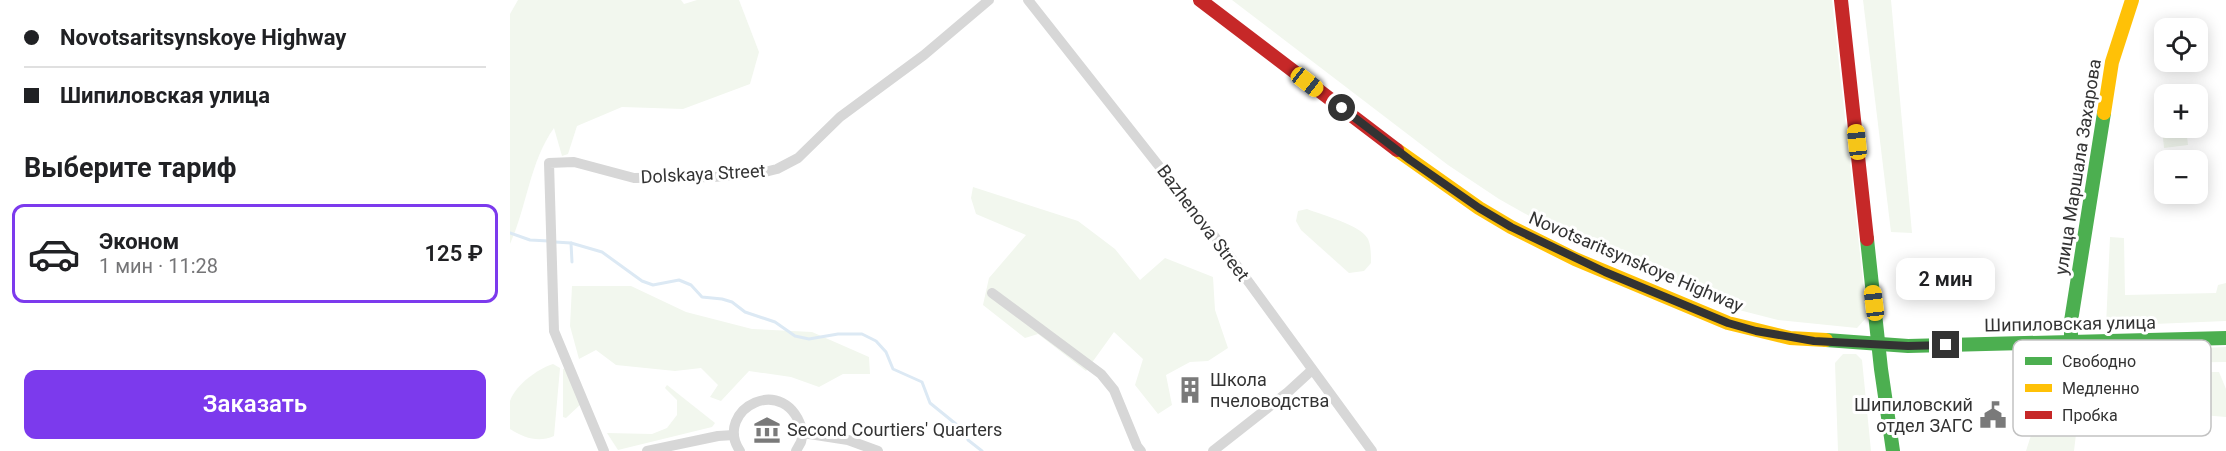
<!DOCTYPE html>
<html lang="ru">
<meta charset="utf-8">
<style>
body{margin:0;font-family:Roboto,sans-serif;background:#f2f2f2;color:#202124;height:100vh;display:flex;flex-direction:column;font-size:22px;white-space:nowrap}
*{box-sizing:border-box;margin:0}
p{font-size:20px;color:#757577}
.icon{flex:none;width:33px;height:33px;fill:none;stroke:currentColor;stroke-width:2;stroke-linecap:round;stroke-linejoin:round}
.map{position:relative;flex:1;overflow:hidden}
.panel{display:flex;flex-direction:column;background:#fff;width:510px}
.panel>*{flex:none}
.top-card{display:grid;align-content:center;height:132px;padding:0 24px;background:#fff}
.controls{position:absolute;left:1644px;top:18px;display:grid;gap:12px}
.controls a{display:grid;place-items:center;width:54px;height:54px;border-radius:12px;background:#fff;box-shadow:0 3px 15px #0003;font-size:30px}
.end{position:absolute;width:27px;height:27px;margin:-14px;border:8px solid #333;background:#fff;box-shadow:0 0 0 3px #fff}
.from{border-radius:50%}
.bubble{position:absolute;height:42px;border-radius:12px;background:#fff;box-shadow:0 3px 15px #0003;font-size:20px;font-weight:600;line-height:42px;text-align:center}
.car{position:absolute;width:18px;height:36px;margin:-18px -9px;border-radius:8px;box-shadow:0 0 4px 2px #0007;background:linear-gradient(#f5c518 24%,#345 0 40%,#f5c518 0 76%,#345 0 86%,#f5c518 0)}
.top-card b{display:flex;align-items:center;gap:21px;height:57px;font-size:22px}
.top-card b+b{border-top:2px solid #e0e0e0}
.top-card i{width:15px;height:15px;background:#202124}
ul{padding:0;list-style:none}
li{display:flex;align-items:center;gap:18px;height:99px;margin:0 12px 9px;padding:0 12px;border:3px solid transparent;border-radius:12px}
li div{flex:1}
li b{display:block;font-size:22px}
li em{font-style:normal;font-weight:600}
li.on{border-color:#7c3aed}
li>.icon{width:54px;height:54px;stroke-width:1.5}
h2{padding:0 24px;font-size:27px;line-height:72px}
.primary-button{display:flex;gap:12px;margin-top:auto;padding:12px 24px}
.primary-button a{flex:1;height:69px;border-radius:12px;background:#7c3aed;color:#fff;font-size:24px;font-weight:600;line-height:69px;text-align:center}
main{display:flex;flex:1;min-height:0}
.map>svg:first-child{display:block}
.green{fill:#f2f7ee}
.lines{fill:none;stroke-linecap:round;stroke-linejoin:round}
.stream{stroke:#dce9f4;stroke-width:3}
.street{stroke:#d7d7d7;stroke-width:10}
.fast{stroke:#4caf50;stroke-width:14}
.slow{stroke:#ffc107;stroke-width:14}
.jam{stroke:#c62828;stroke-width:14}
.route{stroke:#333;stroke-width:8}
.labels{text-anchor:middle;stroke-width:6;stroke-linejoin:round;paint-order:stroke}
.street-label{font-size:18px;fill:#333;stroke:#fff}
.poi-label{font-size:18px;fill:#333;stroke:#fff;text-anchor:start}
.key{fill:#fff;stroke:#c2c2c2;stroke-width:1.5}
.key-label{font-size:16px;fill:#333}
</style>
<main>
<section class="panel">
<div class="top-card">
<b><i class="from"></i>Novotsaritsynskoye Highway</b>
<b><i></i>Шипиловская улица</b>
</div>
<h2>Выберите тариф</h2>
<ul>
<li class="on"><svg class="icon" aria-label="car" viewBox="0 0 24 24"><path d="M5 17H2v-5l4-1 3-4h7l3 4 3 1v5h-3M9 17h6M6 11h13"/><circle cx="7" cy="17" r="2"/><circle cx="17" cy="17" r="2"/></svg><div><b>Эконом</b><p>1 мин · 11:28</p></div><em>125 ₽</em></li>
</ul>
<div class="primary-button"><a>Заказать</a></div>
</section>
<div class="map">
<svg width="1716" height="451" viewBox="0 0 1716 451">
<rect width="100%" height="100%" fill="#fff"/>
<!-- green -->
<g class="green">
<path d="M8 0H171L174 4 187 0H229L249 52 240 84 173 109 112 107 67 126 58 154 52 156 44 128C20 161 17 206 0 244V14Z"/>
<path d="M722 0H1322L1357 317 1347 328 1268 320 1225 309 1069 242 1030 222 989 199 938 165Z"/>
<path d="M1353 0H1381L1402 233 1381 232Z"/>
<path d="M1651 118H1654V128H1676L1678 145 1654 148Z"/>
<path d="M463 187 568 221 605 249 630 280 655 258 703 277 705 310 718 348 698 361 680 362 656 375 662 405 648 414 625 385 633 359 604 332 576 371 528 334 515 338 473 305 479 278 516 235 466 214 461 198Z"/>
<path d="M797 209C812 215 851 225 858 239 861 246 861 254 861 263L854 271 839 273 791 230 786 221 788 211Z"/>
<path d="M1600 237 1614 238 1615 295 1706 293 1708 285 1716 283V321L1596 326Z"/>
<path d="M62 286H121L176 312 242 329 302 332 359 357 360 374H333L309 387 281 377 239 371 211 401 200 397 208 385 191 368 165 371 106 365 86 350 69 359 60 326Z"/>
<path d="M1716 347V362L1575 364V353Z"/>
<path d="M1333 354H1346L1352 360 1361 451H1328L1325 363Z"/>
<path d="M43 364 50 368 44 436C28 443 15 438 0 429 0 421 0 408 0 401 6 384 28 369 43 364Z"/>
<path d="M57 368 72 403 56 418 53 417V369Z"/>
<path d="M1709 372 1716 389V417L1572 405 1575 373Z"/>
<path d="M1531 384H1572L1564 451H1516L1522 432V391Z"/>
<path d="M157 385 205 423 202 427 108 450 97 433 142 434 157 428 167 415V400L155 388Z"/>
</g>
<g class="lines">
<!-- stream -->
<g class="stream">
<path d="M0 233 20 240 39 241"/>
<path d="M45 242 61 243 92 252 132 281 143 285 169 280 181 285 192 297 212 299 222 302 235 312 265 322 285 336 299 339 328 334H352L366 341 376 352 383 369 412 382 420 403 457 433 458 440 472 451"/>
<path d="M61 243 62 262"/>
</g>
<!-- street -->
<g class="street">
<path d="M518 0 716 251 862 451"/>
<path d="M482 293 591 374 604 390 627 446 631 451"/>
<path d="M94 451 44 331 39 163 64 162 124 178 204 177 251 173 267 169 288 158 330 117 414 55 479 0"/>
<path d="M137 451 208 436 224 435"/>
<path d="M230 451C202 410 277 369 293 433"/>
<path d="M286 451 291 442 293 433 338 440 368 451"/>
<path d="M703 451 778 392 802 370"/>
</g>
<!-- fast -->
<g class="fast">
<path d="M1357 239 1371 369 1383 451"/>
<path d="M1316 340 1398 346 1716 338"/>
<path d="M1561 342V321L1594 113"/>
</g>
<!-- slow -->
<g class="slow">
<path d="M1594 113 1602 62 1622 0"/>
<path d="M887 150 969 208 1001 227 1065 259 1218 323 1280 338 1316 340"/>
</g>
<!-- jam -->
<g class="jam">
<path d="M690 0 887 150"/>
<path d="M1331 0 1357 239"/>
</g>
</g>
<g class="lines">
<!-- route -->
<path class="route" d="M832 108 900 160 969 208 1001 227 1095 272 1218 323 1246 331 1304 341 1398 346 1436 345"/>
</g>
<!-- icons -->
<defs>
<symbol id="building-bare" viewBox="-9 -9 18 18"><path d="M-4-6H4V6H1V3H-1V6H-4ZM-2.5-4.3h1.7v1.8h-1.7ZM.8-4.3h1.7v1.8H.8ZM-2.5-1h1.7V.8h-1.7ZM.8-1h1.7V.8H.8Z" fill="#7a7a7a" stroke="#fff" stroke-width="2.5" paint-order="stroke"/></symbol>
<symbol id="civic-bare" viewBox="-9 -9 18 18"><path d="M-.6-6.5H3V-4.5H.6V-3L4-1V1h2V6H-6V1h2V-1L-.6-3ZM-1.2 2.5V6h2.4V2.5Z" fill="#7a7a7a" stroke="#fff" stroke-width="2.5" paint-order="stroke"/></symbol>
<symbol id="museum-bare" viewBox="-9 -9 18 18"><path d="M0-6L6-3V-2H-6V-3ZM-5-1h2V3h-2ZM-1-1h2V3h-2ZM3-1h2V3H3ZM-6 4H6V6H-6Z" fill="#7a7a7a" stroke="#fff" stroke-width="2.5" paint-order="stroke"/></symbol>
</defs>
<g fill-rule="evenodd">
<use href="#building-bare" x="661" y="371" width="38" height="38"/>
<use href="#civic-bare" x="1464" y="396" width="38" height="38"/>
<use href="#museum-bare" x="238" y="411" width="38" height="38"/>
</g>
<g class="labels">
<!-- street labels -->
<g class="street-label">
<text transform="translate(1568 167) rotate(-81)" y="6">улица Маршала Захарова</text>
<text transform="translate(193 174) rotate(-3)" y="6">Dolskaya Street</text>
<text transform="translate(693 223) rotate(53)" y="6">Bazhenova Street</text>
<text transform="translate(1126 262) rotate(23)" y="6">Novotsaritsynskoye Highway</text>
<text transform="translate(1560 324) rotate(-1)" y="6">Шипиловская улица</text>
</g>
<!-- poi labels -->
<g class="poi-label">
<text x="700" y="386">Школа<tspan x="700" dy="21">пчеловодства</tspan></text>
<text x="1463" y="411" text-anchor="end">Шипиловский<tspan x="1463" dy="21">отдел ЗАГС</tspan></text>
<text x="277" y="436">Second Courtiers' Quarters</text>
</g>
</g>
<!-- legend -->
<rect x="1503" y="340" width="198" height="96" rx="9" class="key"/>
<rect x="1515" y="357" width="27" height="8" fill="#4caf50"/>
<rect x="1515" y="384" width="27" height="8" fill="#ffc107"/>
<rect x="1515" y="411" width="27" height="8" fill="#c62828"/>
<g class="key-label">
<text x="1552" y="367">Свободно</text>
<text x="1552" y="394">Медленно</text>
<text x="1552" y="421">Пробка</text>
</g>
</svg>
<div class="controls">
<a><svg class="icon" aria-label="locate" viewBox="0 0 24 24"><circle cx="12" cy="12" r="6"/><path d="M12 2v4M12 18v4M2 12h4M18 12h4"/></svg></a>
<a>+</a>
<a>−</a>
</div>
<i class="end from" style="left:832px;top:108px"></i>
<i class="end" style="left:1436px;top:345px"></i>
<div class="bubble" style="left:1386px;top:258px;width:99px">2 мин</div>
<i class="car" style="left:797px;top:82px;rotate:128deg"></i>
<i class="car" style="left:1347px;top:142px;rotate:354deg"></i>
<i class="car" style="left:1364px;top:303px;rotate:353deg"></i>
</div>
</main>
